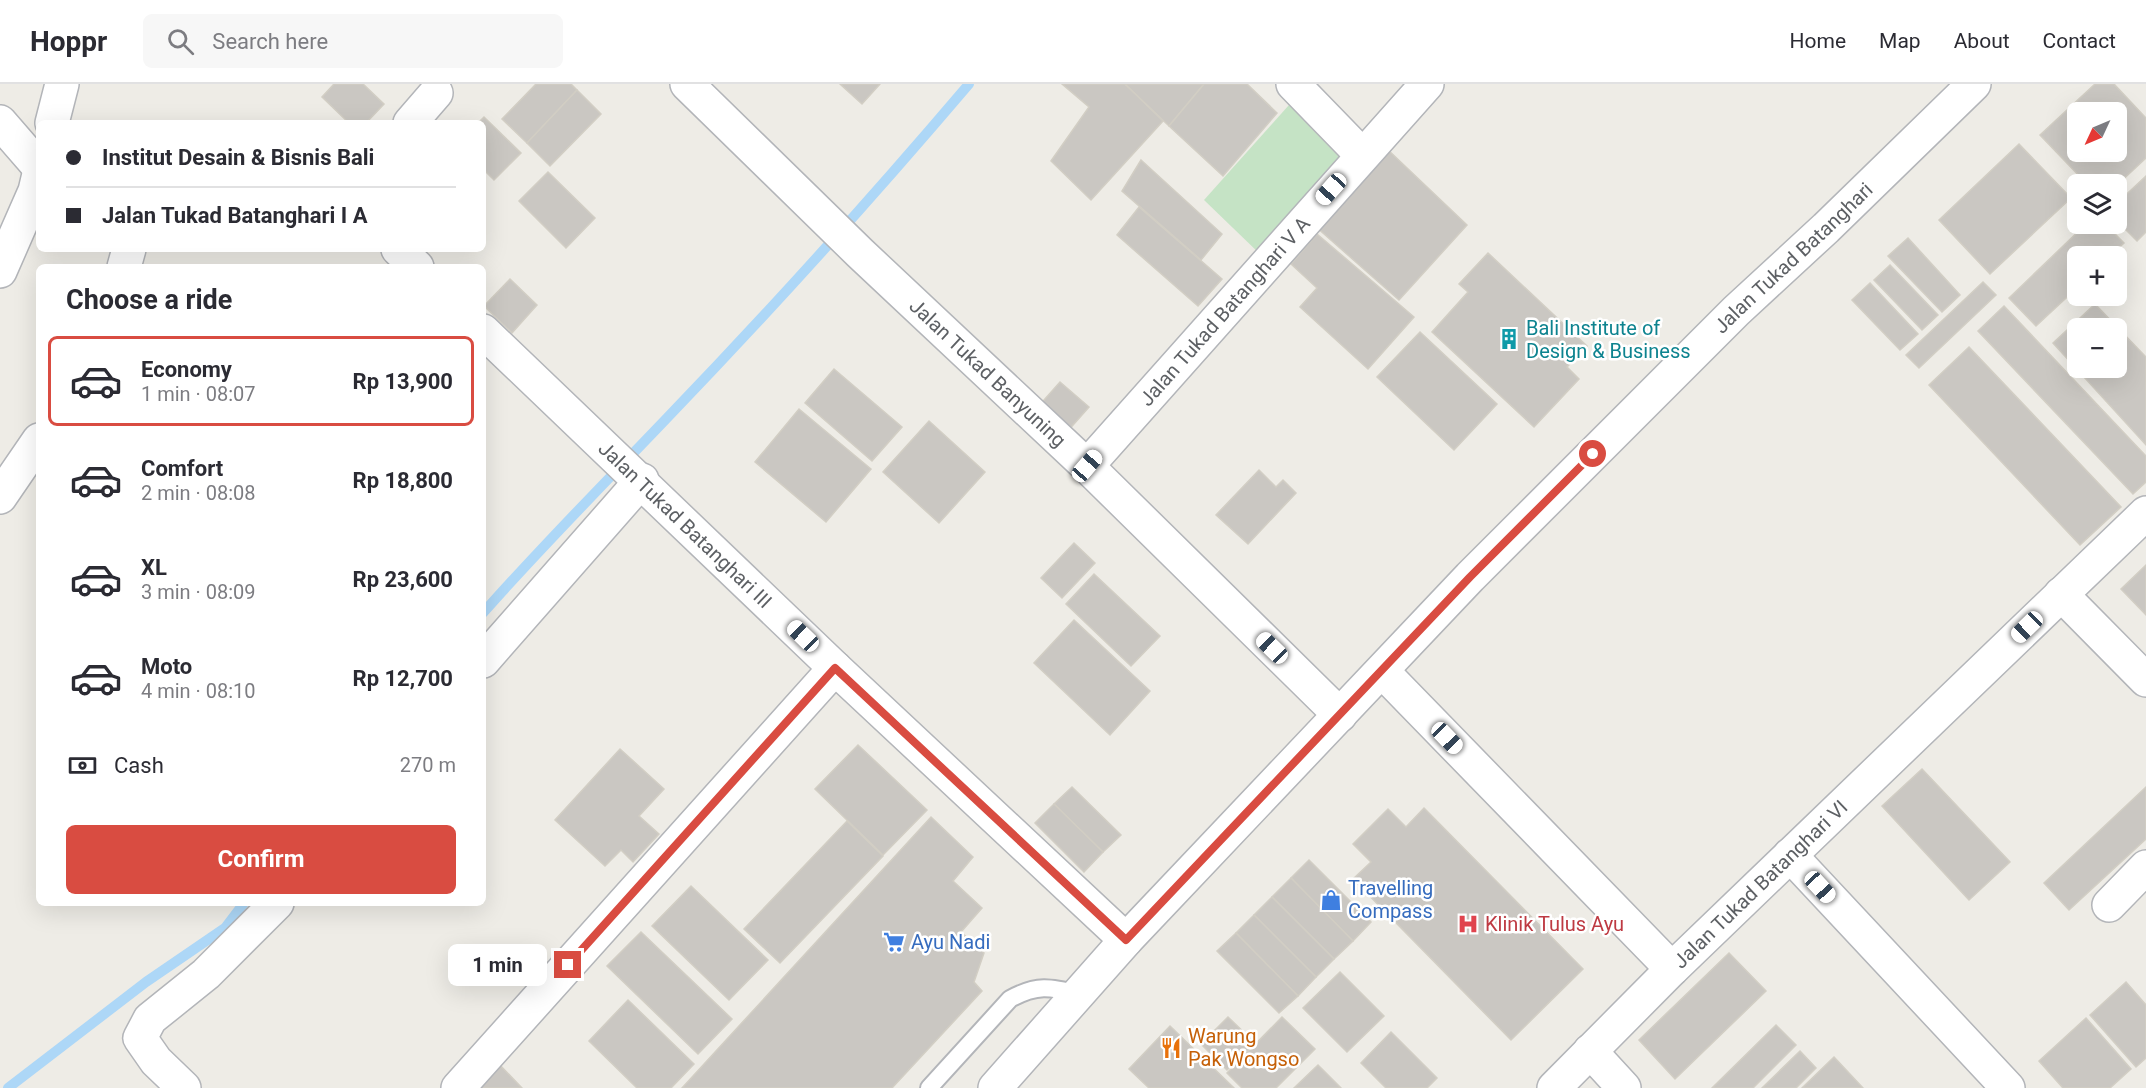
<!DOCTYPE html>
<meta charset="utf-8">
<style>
body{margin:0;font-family:Roboto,sans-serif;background:#f7f7f7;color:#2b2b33;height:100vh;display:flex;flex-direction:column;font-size:22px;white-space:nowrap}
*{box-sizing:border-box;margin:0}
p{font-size:20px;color:#7c7c81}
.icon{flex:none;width:33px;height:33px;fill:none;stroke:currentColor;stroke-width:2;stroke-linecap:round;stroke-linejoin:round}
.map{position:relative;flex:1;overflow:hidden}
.drawer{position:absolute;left:36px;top:180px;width:450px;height:642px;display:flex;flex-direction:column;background:#fff;border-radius:9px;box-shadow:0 6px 24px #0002}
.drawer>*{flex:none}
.banner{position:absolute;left:36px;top:36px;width:450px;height:132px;border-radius:9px;box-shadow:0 6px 24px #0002;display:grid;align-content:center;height:132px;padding:0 30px;background:#fff}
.needle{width:39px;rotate:226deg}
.fabs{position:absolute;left:2067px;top:18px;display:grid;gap:12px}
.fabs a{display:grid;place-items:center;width:60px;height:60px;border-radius:9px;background:#fff;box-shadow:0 6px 24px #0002;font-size:30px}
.end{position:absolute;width:27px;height:27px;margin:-14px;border:8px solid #d94c41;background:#fff;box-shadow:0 0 0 3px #fff}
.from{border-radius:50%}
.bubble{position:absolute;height:42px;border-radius:9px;background:#fff;box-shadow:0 6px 24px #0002;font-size:20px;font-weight:700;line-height:42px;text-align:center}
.car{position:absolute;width:18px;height:36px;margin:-18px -9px;border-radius:8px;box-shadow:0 0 4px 2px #0007;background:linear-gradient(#fff 24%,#345 0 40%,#fff 0 76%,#345 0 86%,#fff 0)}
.banner b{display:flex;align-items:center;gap:21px;height:57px;font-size:22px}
.banner b+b{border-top:2px solid #e1e1e2}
.banner i{width:15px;height:15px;background:#2b2b33}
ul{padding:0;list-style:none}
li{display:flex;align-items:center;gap:18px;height:90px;margin:0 12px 9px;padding:0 18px;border:3px solid transparent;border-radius:9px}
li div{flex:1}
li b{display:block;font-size:22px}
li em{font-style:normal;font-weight:700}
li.active{border-color:#d94c41}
li>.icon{width:54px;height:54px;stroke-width:1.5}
h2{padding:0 30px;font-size:27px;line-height:72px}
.pay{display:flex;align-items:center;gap:15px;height:66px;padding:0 30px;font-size:22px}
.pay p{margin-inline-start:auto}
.button{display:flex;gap:12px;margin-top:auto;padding:12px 30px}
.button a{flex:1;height:69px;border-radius:9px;background:#d94c41;color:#fff;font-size:24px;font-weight:700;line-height:69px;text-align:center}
header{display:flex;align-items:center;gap:36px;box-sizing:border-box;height:84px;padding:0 30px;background:#fff;border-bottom:2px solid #e1e1e2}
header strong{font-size:28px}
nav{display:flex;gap:33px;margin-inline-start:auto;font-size:21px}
.search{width:420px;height:54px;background:#f7f7f7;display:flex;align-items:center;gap:15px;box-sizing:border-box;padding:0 21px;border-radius:9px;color:#7c7c81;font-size:22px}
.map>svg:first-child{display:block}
.green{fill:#c5e3c5}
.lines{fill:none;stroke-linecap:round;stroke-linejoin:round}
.stream{stroke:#add7f7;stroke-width:10}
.building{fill:#cac7c2;stroke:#d2cec4;stroke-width:1.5;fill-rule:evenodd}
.service-casing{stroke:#b3b5b9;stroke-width:20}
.minor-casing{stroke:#b3b5b9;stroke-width:36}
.tertiary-casing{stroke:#b3b5b9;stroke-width:36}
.service{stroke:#fff;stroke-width:16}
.minor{stroke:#fff;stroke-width:33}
.tertiary{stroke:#fff;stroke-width:33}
.route{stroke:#d94c41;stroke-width:8}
.labels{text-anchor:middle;stroke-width:5;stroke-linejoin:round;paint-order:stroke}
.street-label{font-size:20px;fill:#5d6064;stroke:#fff}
.culture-label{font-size:20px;fill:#0d838f;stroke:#fff;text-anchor:start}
.shop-label{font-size:20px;fill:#366cbe;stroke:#fff;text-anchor:start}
.health-label{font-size:20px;fill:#be3a42;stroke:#fff;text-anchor:start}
.food-label{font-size:20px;fill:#c56008;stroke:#fff;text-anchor:start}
</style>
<header>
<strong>Hoppr</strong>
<div class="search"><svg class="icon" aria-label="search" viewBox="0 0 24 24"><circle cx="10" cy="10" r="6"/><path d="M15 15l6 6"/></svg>Search here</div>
<nav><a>Home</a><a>Map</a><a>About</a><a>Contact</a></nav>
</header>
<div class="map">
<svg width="2146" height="1004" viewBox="0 0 2146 1004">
<rect width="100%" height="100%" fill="#eeece6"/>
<!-- green -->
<path class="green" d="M1289 21 1345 79 1262 172 1204 116Z"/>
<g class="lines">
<!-- stream -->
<g class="stream">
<path d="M483 529C542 462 605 399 667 334 771 226 872 114 969 0"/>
<path d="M8 1004 146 898 225 844 244 819"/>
</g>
</g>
<!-- building -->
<g class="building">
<path d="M334 0H363L384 20 366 39H349L322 13Z"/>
<path d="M536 0H571L577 6 527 59 502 35Z"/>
<path d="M840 0H880L862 20Z"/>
<path d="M1062 0H1125L1163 37 1091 116 1051 77 1089 23Z"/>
<path d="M1125 0H1204L1169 42Z"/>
<path d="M1204 0H1247L1277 29 1223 92 1169 42Z"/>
<path d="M2095 0H2114L2146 34V74L2116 102 2087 100 2040 51ZM2078 28H2116V68H2078Z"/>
<path d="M577 6 601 30 550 82 527 59Z"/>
<path d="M484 33 521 69 494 96 483 85V39H478Z"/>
<path d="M2019 60 2071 114 1990 190 1939 136Z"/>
<path d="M1386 64 1467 141 1399 216 1315 142Z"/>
<path d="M1141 76 1222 150 1201 176 1122 107Z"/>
<path d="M548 88 595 134 566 164 519 117Z"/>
<path d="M2146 92V148L2137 157 2116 136V120Z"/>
<path d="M1139 123 1222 195 1198 222 1117 151Z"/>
<path d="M2086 140H2105L2124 159 2110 172H2078V203L2036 242 2009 214Z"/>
<path d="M1317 150 1414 233 1368 285 1300 223 1317 204 1291 180Z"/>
<path d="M1908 154 1960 211 1942 228 1888 172Z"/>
<path d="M1488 169 1587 262 1567 283 1579 295 1534 343 1432 248 1468 208 1459 200Z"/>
<path d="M1890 181 1938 231 1922 246 1874 196Z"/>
<path d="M510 195 537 221 512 249 484 222Z"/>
<path d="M1983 198 1996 211 1919 284 1906 271Z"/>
<path d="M1870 199 1918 250 1900 266 1852 216Z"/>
<path d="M2095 220 2146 273V361L2053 259ZM2078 244H2116V284H2078Z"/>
<path d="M2004 222 2146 372V398L2133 410 1978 247Z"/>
<path d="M1420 248 1497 320 1454 366 1377 293Z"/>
<path d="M1969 263 2121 423 2080 461 1929 301Z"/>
<path d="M834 285 902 343 872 377 805 319Z"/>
<path d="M1060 298 1089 323 1066 349 1037 324Z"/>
<path d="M799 325 871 385 826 438 755 378Z"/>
<path d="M929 337 985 388 939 439 883 388Z"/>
<path d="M1259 386 1276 403 1283 396 1296 409 1248 460 1216 431Z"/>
<path d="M1074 459 1095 479 1062 514 1041 494Z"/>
<path d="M2146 481V531L2121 505Z"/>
<path d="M1094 490 1160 552 1131 582 1066 520Z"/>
<path d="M1074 536 1150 607 1110 651 1034 579Z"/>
<path d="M858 661 927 726 883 771 815 705Z"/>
<path d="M620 665 664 705 639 732 659 750 633 778 621 766 605 782 555 736Z"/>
<path d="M1922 685 2010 778 1969 816 1882 722Z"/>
<path d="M1072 703 1121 751 1103 768 1054 720Z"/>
<path d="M2146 703V755L2069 826 2044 799Z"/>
<path d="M1054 720 1103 768 1084 788 1035 739Z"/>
<path d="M1424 724 1583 885 1511 956 1353 795 1371 778 1353 760 1388 725 1406 743Z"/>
<path d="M931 733 973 773 953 797 982 824 961 848 984 869 974 898 982 907 892 1004H682Z"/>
<path d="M847 737 883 772 780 879 744 845Z"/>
<path d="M1309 776 1371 838 1353 857 1291 794Z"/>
<path d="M1291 794 1353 857 1334 875 1272 813Z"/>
<path d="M691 802 768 876 729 916 652 842Z"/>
<path d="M1272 813 1334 875 1316 893 1254 831Z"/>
<path d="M1254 831 1316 893 1298 912 1236 849Z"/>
<path d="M641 848 732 935 698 970 607 882Z"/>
<path d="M1236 849 1298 912 1279 929 1217 867Z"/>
<path d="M1729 869 1766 907 1675 995 1639 956Z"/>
<path d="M1340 888 1384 932 1347 968 1303 924Z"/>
<path d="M2126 898 2146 921V974L2136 983 2090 931Z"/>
<path d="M628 916 694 980 671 1004H637L589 957Z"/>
<path d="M1228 933 1255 959 1227 986 1201 960Z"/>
<path d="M1282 933 1315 965 1276 1004H1242L1227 989Z"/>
<path d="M2086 934 2131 985 2110 1004H2063L2039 977Z"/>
<path d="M1776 941 1796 961 1753 1004H1712Z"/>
<path d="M1170 942 1234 1004H1149L1129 985Z"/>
<path d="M1391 948 1437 994 1427 1004H1386L1361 979Z"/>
<path d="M1800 967 1816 984 1796 1004H1762Z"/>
<path d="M1834 973 1863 1004H1802Z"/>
<path d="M498 979 522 1004H473Z"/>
<path d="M1318 981 1341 1004H1294Z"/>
</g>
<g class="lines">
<defs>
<path id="service" d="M929 1004 1010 915C1037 900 1050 903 1079 910"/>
<g id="minor">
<path id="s1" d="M687 0 860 169 1087 382 1340 631"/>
<path d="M1293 0 1361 70"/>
<path d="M0 38 39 83"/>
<path d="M52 39 62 0"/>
<path d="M410 39 436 9"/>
<path d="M398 165 417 183"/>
<path d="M124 183 129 165"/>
<path d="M0 187 35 107 39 90"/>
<path id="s2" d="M483 247 835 584 1126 856"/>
<path id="s3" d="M1087 382 1427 0"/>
<path d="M0 413 39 356"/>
<path d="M2061 510 2146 596"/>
<path d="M483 577 642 396"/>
<path d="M1383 588 1672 885"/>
<path d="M1790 771 2008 1004"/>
<path d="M2109 821 2146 783"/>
<path d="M1590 967 1624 1004"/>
<path d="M184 1004 156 977 140 954 150 935 206 890 277 819"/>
<path d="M458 1004 835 584"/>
<path id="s4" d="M1554 1004 1672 885 2146 429"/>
</g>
<g id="tertiary">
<path id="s5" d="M995 1004 1126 856 1470 493 1736 227 1826 144 1974 0"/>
</g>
</defs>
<!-- service casing -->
<use href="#service" class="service-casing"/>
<!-- minor casing -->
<use href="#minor" class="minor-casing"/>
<!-- tertiary casing -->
<use href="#tertiary" class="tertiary-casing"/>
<!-- service -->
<use href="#service" class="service"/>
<!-- minor -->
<use href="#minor" class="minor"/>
<!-- tertiary -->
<use href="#tertiary" class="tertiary"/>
</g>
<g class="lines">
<!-- route -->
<path class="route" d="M568 881 835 584 1126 856 1470 493 1593 370"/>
</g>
<!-- icons -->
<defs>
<symbol id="building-bare" viewBox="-9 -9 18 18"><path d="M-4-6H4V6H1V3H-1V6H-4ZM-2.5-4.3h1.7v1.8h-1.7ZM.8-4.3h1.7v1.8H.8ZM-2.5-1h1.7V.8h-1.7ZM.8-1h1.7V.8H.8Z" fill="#0f9aa8" stroke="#fff" stroke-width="2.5" paint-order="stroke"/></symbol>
<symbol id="shop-bare" viewBox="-9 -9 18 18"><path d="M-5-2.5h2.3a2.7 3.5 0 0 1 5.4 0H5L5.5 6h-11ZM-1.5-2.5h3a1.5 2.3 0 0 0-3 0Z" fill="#3f7fe0" stroke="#fff" stroke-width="2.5" paint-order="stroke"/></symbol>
<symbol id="hospital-bare" viewBox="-9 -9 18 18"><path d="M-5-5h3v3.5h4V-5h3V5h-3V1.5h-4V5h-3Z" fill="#e0444e" stroke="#fff" stroke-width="2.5" paint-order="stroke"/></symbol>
<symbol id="supermarket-bare" viewBox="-9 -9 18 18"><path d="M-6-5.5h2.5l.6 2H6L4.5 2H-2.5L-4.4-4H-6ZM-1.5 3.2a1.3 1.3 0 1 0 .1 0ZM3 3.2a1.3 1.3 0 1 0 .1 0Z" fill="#3f7fe0" stroke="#fff" stroke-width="2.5" paint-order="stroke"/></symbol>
<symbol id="restaurant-bare" viewBox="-9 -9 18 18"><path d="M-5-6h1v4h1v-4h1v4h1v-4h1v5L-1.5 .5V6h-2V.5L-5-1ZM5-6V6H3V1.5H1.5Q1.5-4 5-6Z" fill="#e8710a" stroke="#fff" stroke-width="2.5" paint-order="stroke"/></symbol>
</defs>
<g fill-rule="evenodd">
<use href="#building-bare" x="1494" y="240" width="30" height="30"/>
<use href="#shop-bare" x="1316" y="801" width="30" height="30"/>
<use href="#hospital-bare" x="1453" y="825" width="30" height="30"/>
<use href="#supermarket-bare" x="879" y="843" width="30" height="30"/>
<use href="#restaurant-bare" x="1156" y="949" width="30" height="30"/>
</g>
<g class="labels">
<!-- street labels -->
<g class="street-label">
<text dy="7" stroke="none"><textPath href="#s5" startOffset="1152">Jalan Tukad Batanghari</textPath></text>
<text dy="7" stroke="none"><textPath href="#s3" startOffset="207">Jalan Tukad Batanghari V A</textPath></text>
<text dy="7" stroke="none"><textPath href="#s1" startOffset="417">Jalan Tukad Banyuning</textPath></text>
<text dy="7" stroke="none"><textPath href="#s2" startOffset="280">Jalan Tukad Batanghari III</textPath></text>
<text dy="7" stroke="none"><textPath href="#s4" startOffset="290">Jalan Tukad Batanghari VI</textPath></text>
</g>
<!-- culture labels -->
<g class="culture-label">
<text x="1526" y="251">Bali Institute of<tspan x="1526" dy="23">Design &amp; Business</tspan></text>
</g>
<!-- shop labels -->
<g class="shop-label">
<text x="1348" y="811">Travelling<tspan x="1348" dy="23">Compass</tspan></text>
<text x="911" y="865">Ayu Nadi</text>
</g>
<!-- health labels -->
<g class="health-label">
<text x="1485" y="847">Klinik Tulus Ayu</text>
</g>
<!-- food labels -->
<g class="food-label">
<text x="1188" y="959">Warung<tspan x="1188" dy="23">Pak Wongso</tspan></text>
</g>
</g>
</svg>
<div class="fabs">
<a><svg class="needle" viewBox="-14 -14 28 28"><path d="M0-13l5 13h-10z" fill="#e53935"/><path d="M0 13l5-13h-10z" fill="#7c7c81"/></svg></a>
<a><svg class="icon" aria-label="layers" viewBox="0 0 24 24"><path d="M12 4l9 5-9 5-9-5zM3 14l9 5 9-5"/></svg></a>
<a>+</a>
<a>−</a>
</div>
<i class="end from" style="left:1593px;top:370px"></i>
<i class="end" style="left:568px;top:881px"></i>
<div class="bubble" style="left:448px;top:860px;width:99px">1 min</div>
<i class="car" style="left:1331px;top:105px;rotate:222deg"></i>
<i class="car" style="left:1087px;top:382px;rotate:41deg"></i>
<i class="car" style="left:2027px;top:543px;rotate:226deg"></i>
<i class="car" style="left:803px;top:552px;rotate:314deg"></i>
<i class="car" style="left:1272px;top:564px;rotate:314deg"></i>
<i class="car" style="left:1447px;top:654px;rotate:136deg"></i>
<i class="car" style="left:1820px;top:803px;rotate:137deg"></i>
<div class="banner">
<b><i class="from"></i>Institut Desain &amp; Bisnis Bali</b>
<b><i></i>Jalan Tukad Batanghari I A</b>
</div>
<section class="drawer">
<h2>Choose a ride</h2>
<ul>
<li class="active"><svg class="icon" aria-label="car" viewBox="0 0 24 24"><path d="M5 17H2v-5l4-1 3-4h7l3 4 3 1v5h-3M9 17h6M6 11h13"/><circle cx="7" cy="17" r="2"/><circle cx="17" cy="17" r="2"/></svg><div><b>Economy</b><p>1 min · 08:07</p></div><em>Rp 13,900</em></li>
<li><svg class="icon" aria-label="car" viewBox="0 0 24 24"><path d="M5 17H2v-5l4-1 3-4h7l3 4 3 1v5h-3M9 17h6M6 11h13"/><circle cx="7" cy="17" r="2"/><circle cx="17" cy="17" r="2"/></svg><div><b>Comfort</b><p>2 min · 08:08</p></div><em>Rp 18,800</em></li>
<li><svg class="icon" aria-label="car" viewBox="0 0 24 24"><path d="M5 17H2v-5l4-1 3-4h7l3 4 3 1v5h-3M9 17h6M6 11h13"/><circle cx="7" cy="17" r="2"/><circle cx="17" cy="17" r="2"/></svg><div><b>XL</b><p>3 min · 08:09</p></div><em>Rp 23,600</em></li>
<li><svg class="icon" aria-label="car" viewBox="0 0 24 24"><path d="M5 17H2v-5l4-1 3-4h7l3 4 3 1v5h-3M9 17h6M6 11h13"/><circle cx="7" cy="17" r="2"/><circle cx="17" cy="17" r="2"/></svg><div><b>Moto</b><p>4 min · 08:10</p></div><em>Rp 12,700</em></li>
</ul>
<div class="pay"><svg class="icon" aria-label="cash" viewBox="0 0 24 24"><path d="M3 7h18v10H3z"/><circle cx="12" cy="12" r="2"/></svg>Cash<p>270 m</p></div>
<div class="button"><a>Confirm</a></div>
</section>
</div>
